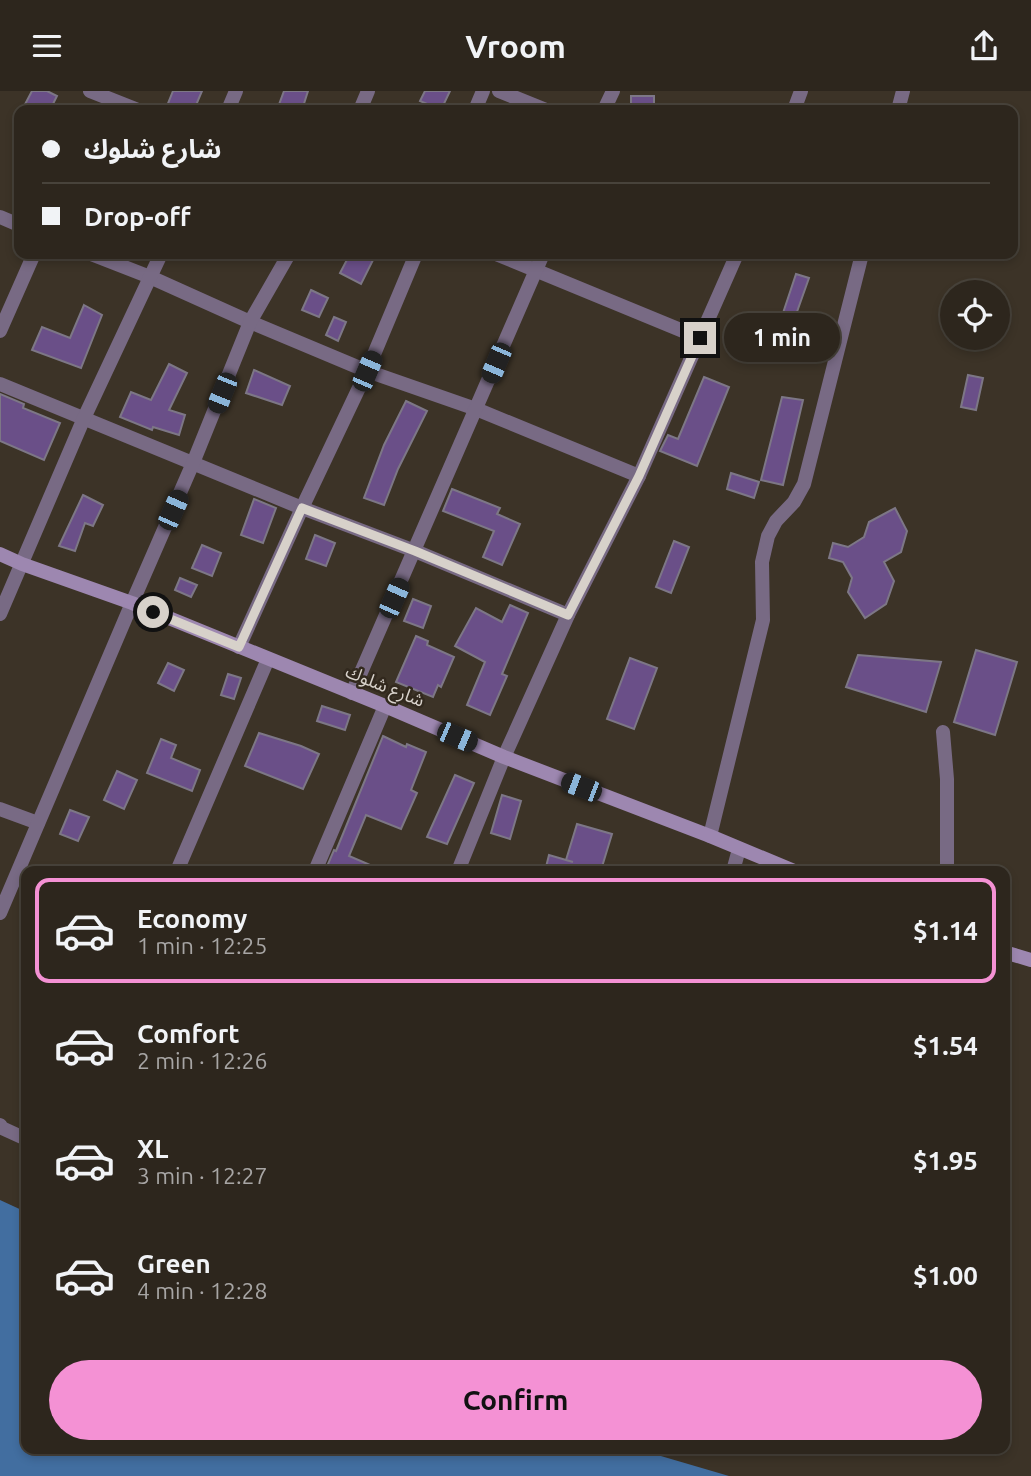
<!DOCTYPE html>
<meta charset="utf-8">
<style>
body{margin:0;font-family:Ubuntu,"Noto Sans Arabic",sans-serif;background:#39322a;color:#f1f3f6;height:100vh;display:flex;flex-direction:column;font-size:26px;white-space:nowrap}
*{box-sizing:border-box;margin:0}
p{font-size:23px;color:#a7a5a4}
.icon{flex:none;width:38px;height:38px;fill:none;stroke:currentColor;stroke-width:2;stroke-linecap:round;stroke-linejoin:round}
.map{position:relative;flex:1;overflow:hidden}
.sheet{position:absolute;left:21px;top:775px;width:989px;height:588px;display:flex;flex-direction:column;background:#2d261d;border-radius:14px;box-shadow:0 4px 10px #0003,0 0 0 2px #48433b}
.sheet>*{flex:none}
.hud{position:absolute;left:14px;top:14px;width:1004px;height:154px;border-radius:14px;box-shadow:0 4px 10px #0003,0 0 0 2px #48433b;display:grid;align-content:center;height:154px;padding:0 28px;background:#2d261d}
.fabs{position:absolute;left:940px;top:189px;display:grid;gap:14px}
.fabs a{display:grid;place-items:center;width:70px;height:70px;border-radius:50%;background:#2d261d;box-shadow:0 4px 10px #0003,0 0 0 2px #48433b;font-size:35px}
.end{position:absolute;width:32px;height:32px;margin:-16px;border:9px solid #d7d1ca;background:#111;box-shadow:0 0 0 4px #111}
.from{border-radius:50%}
.bubble{position:absolute;height:49px;border-radius:24px;background:#2d261d;box-shadow:0 4px 10px #0003,0 0 0 2px #48433b;font-size:23px;font-weight:700;line-height:49px;text-align:center}
.car{position:absolute;width:21px;height:42px;margin:-21px -10px;border-radius:9px;box-shadow:0 0 5px 2px #0007;background:linear-gradient(#222 24%,#8ab4d8 0 40%,#222 0 76%,#8ab4d8 0 86%,#222 0)}
.hud b{display:flex;align-items:center;gap:24px;height:66px;font-size:26px}
.hud b+b{border-top:2px solid #48433b}
.hud i{width:18px;height:18px;background:#f1f3f6}
ul{padding:12px 0 0;list-style:none}
li{display:flex;align-items:center;gap:21px;height:105px;margin:0 14px 10px;padding:0 14px;border:4px solid transparent;border-radius:14px}
li div{flex:1}
li b{display:block;font-size:26px}
li em{font-style:normal;font-weight:700}
li.selected{border-color:#f491d4}
li>.icon{width:63px;height:63px;stroke-width:1.5}
.cta{display:flex;gap:14px;margin-top:auto;padding:14px 28px}
.cta a{flex:1;height:80px;border-radius:42px;background:#f491d4;color:#111;font-size:28px;font-weight:700;line-height:80px;text-align:center}
header{display:flex;justify-content:space-between;align-items:center;height:91px;padding:0 28px;background:#2d261d;font-size:32px;font-weight:700}
.map>svg:first-child{display:block}
.water{fill:#426ea0}
.building{fill:#6a4f88;stroke:#7d7786;stroke-width:2}
.lines{fill:none;stroke-linecap:round;stroke-linejoin:round}
.street{stroke:#786a84;stroke-width:14}
.secondary{stroke:#9d87b0;stroke-width:14}
.route{stroke:#d7d1ca;stroke-width:9}
.labels{text-anchor:middle;stroke-width:5;stroke-linejoin:round;paint-order:stroke}
.street-label{font-size:18px;fill:#d7d1ca;stroke:#32291e}
</style>
<header><svg class="icon" aria-label="menu" viewBox="0 0 24 24"><path d="M4 6h16M4 12h16M4 18h16"/></svg>Vroom<svg class="icon" aria-label="share" viewBox="0 0 24 24"><path d="M12 15V3M7 8l5-5 5 5M5 13v7h14v-7"/></svg></header>
<div class="map">
<svg width="1031" height="1385" viewBox="0 0 1031 1385">
<rect width="100%" height="100%" fill="#3c3327"/>
<!-- water -->
<path class="water" d="M0 1109 26 1121V1358H637L729 1385H0Z"/>
<!-- building -->
<g class="building">
<path d="M32 0H47L57 5 50 19H22Z"/>
<path d="M173 0H202L194 19H179L167 15Z"/>
<path d="M284 0H308L302 19H277Z"/>
<path d="M425 0H450L441 19 420 10Z"/>
<rect x="631" y="5" width="23" height="14"/>
<path d="M350 163H376L361 193 340 182Z"/>
<path d="M796 183 809 187 793 232 781 228Z"/>
<path d="M311 199 328 207 319 226 302 219Z"/>
<path d="M84 214 102 224 81 277 32 259 42 236 70 247Z"/>
<path d="M334 226 346 231 338 250 326 244Z"/>
<path d="M169 273 187 282 169 319 185 324 179 344 153 336 152 339 120 326 131 301 151 309Z"/>
<path d="M254 279 290 295 282 314 246 302Z"/>
<path d="M968 284 983 287 976 319 961 316Z"/>
<path d="M704 286 729 296 697 375 660 360 668 344 678 348Z"/>
<path d="M0 303 24 313 23 317 60 332 44 369 0 350Z"/>
<path d="M782 306 803 309 783 394 761 389Z"/>
<path d="M406 310 427 320 398 378 384 414 364 407 384 354Z"/>
<path d="M731 382 759 391 754 407 727 398Z"/>
<path d="M452 398 500 417 497 423 520 433 502 474 483 466 494 440 443 420Z"/>
<path d="M83 404 103 414 93 435 85 432 75 460 59 455Z"/>
<path d="M254 408 276 417 263 452 241 444Z"/>
<path d="M895 417 907 440 901 461 884 471 894 490 886 513 865 527 848 501 852 487 843 471 829 467 833 452 848 456 864 446 869 431Z"/>
<path d="M315 444 335 452 326 475 306 468Z"/>
<path d="M674 450 689 456 671 502 656 496Z"/>
<path d="M202 454 221 462 212 485 192 477Z"/>
<path d="M180 487 197 494 191 506 175 499Z"/>
<path d="M413 508 431 515 423 537 404 530Z"/>
<path d="M510 514 528 522 502 583 507 585 490 624 467 614 485 571 455 555 476 517 502 531Z"/>
<path d="M416 545 428 550 427 554 454 566 441 596 438 594 433 606 396 591Z"/>
<path d="M976 559 1017 571 995 644 954 631Z"/>
<path d="M858 564 941 571 926 621 846 596Z"/>
<path d="M630 567 657 577 634 638 607 628Z"/>
<path d="M168 572 184 579 174 600 158 592Z"/>
<path d="M228 583 241 587 234 608 221 604Z"/>
<path d="M322 615 350 624 345 639 317 630Z"/>
<path d="M259 642 301 655 319 663 303 698 245 675Z"/>
<path d="M383 645 406 656 407 653 426 661 411 699 417 702 401 738 366 724 349 765 384 780H325L334 759 336 760Z"/>
<path d="M161 648 176 654 171 667 200 679 192 700 147 682Z"/>
<path d="M117 680 137 689 124 718 104 709Z"/>
<path d="M455 684 474 692 447 753 427 746Z"/>
<path d="M502 704 521 710 510 748 491 742Z"/>
<path d="M70 719 89 726 78 750 60 743Z"/>
<path d="M577 733 612 743 601 779 593 777 592 780H545L549 764 573 771 566 769Z"/>
</g>
<g class="lines">
<!-- street -->
<g class="street">
<path d="M90 0 138 19"/>
<path d="M499 0 546 19"/>
<path d="M228 19 236 0"/>
<path d="M360 19 368 0"/>
<path d="M475 19 483 0"/>
<path d="M604 19 613 0"/>
<path d="M794 19 801 0"/>
<path d="M898 19 903 0"/>
<path d="M0 126 19 134"/>
<path d="M91 163 150 186 250 231 367 280 476 318 639 385"/>
<path d="M496 163 700 247"/>
<path d="M0 240 34 163"/>
<path d="M0 293 302 417 415 460 568 524"/>
<path d="M0 523 84 327 161 163"/>
<path d="M239 556 302 417 367 280 416 163"/>
<path d="M352 602 543 163"/>
<path d="M943 641 947 688V780"/>
<path d="M0 718 38 732"/>
<path d="M710 745 763 529 762 471 768 445 776 430 794 411 804 393 862 163"/>
<path d="M177 780 268 568"/>
<path d="M315 780 385 615"/>
<path d="M458 780 504 666 568 524 639 385 737 163"/>
<path d="M733 780 739 758"/>
<path d="M0 822 132 512 193 372 250 231 289 163"/>
<path d="M0 1034 2 1037 26 1048"/>
</g>
<!-- secondary -->
<g class="secondary">
<path d="M0 463 22 473 132 512 385 615 504 666 710 745 794 780"/>
<path d="M1004 861 1031 869"/>
</g>
</g>
<g class="lines">
<!-- route -->
<path class="route" d="M153 521 239 556 302 417 415 460 568 524 639 385 700 247"/>
</g>
<g class="labels">
<!-- street labels -->
<g class="street-label">
<text transform="translate(385 595) rotate(22)" y="6">شارع شلوك</text>
</g>
</g>
</svg>
<div class="fabs">
<a><svg class="icon" aria-label="locate" viewBox="0 0 24 24"><circle cx="12" cy="12" r="6"/><path d="M12 2v4M12 18v4M2 12h4M18 12h4"/></svg></a>
</div>
<i class="end from" style="left:153px;top:521px"></i>
<i class="end" style="left:700px;top:247px"></i>
<div class="bubble" style="left:724px;top:222px;width:116px">1 min</div>
<i class="car" style="left:496px;top:272px;rotate:203deg"></i>
<i class="car" style="left:367px;top:280px;rotate:23deg"></i>
<i class="car" style="left:222px;top:302px;rotate:202deg"></i>
<i class="car" style="left:173px;top:419px;rotate:24deg"></i>
<i class="car" style="left:394px;top:507px;rotate:24deg"></i>
<i class="car" style="left:457px;top:646px;rotate:113deg"></i>
<i class="car" style="left:581px;top:696px;rotate:291deg"></i>
<div class="hud">
<b><i class="from"></i>شارع شلوك</b>
<b><i></i>Drop-off</b>
</div>
<section class="sheet">
<ul>
<li class="selected"><svg class="icon" aria-label="car" viewBox="0 0 24 24"><path d="M5 17H2v-5l4-1 3-4h7l3 4 3 1v5h-3M9 17h6M6 11h13"/><circle cx="7" cy="17" r="2"/><circle cx="17" cy="17" r="2"/></svg><div><b>Economy</b><p>1 min · 12:25</p></div><em>$1.14</em></li>
<li><svg class="icon" aria-label="car" viewBox="0 0 24 24"><path d="M5 17H2v-5l4-1 3-4h7l3 4 3 1v5h-3M9 17h6M6 11h13"/><circle cx="7" cy="17" r="2"/><circle cx="17" cy="17" r="2"/></svg><div><b>Comfort</b><p>2 min · 12:26</p></div><em>$1.54</em></li>
<li><svg class="icon" aria-label="car" viewBox="0 0 24 24"><path d="M5 17H2v-5l4-1 3-4h7l3 4 3 1v5h-3M9 17h6M6 11h13"/><circle cx="7" cy="17" r="2"/><circle cx="17" cy="17" r="2"/></svg><div><b>XL</b><p>3 min · 12:27</p></div><em>$1.95</em></li>
<li><svg class="icon" aria-label="car" viewBox="0 0 24 24"><path d="M5 17H2v-5l4-1 3-4h7l3 4 3 1v5h-3M9 17h6M6 11h13"/><circle cx="7" cy="17" r="2"/><circle cx="17" cy="17" r="2"/></svg><div><b>Green</b><p>4 min · 12:28</p></div><em>$1.00</em></li>
</ul>
<div class="cta"><a>Confirm</a></div>
</section>
</div>
